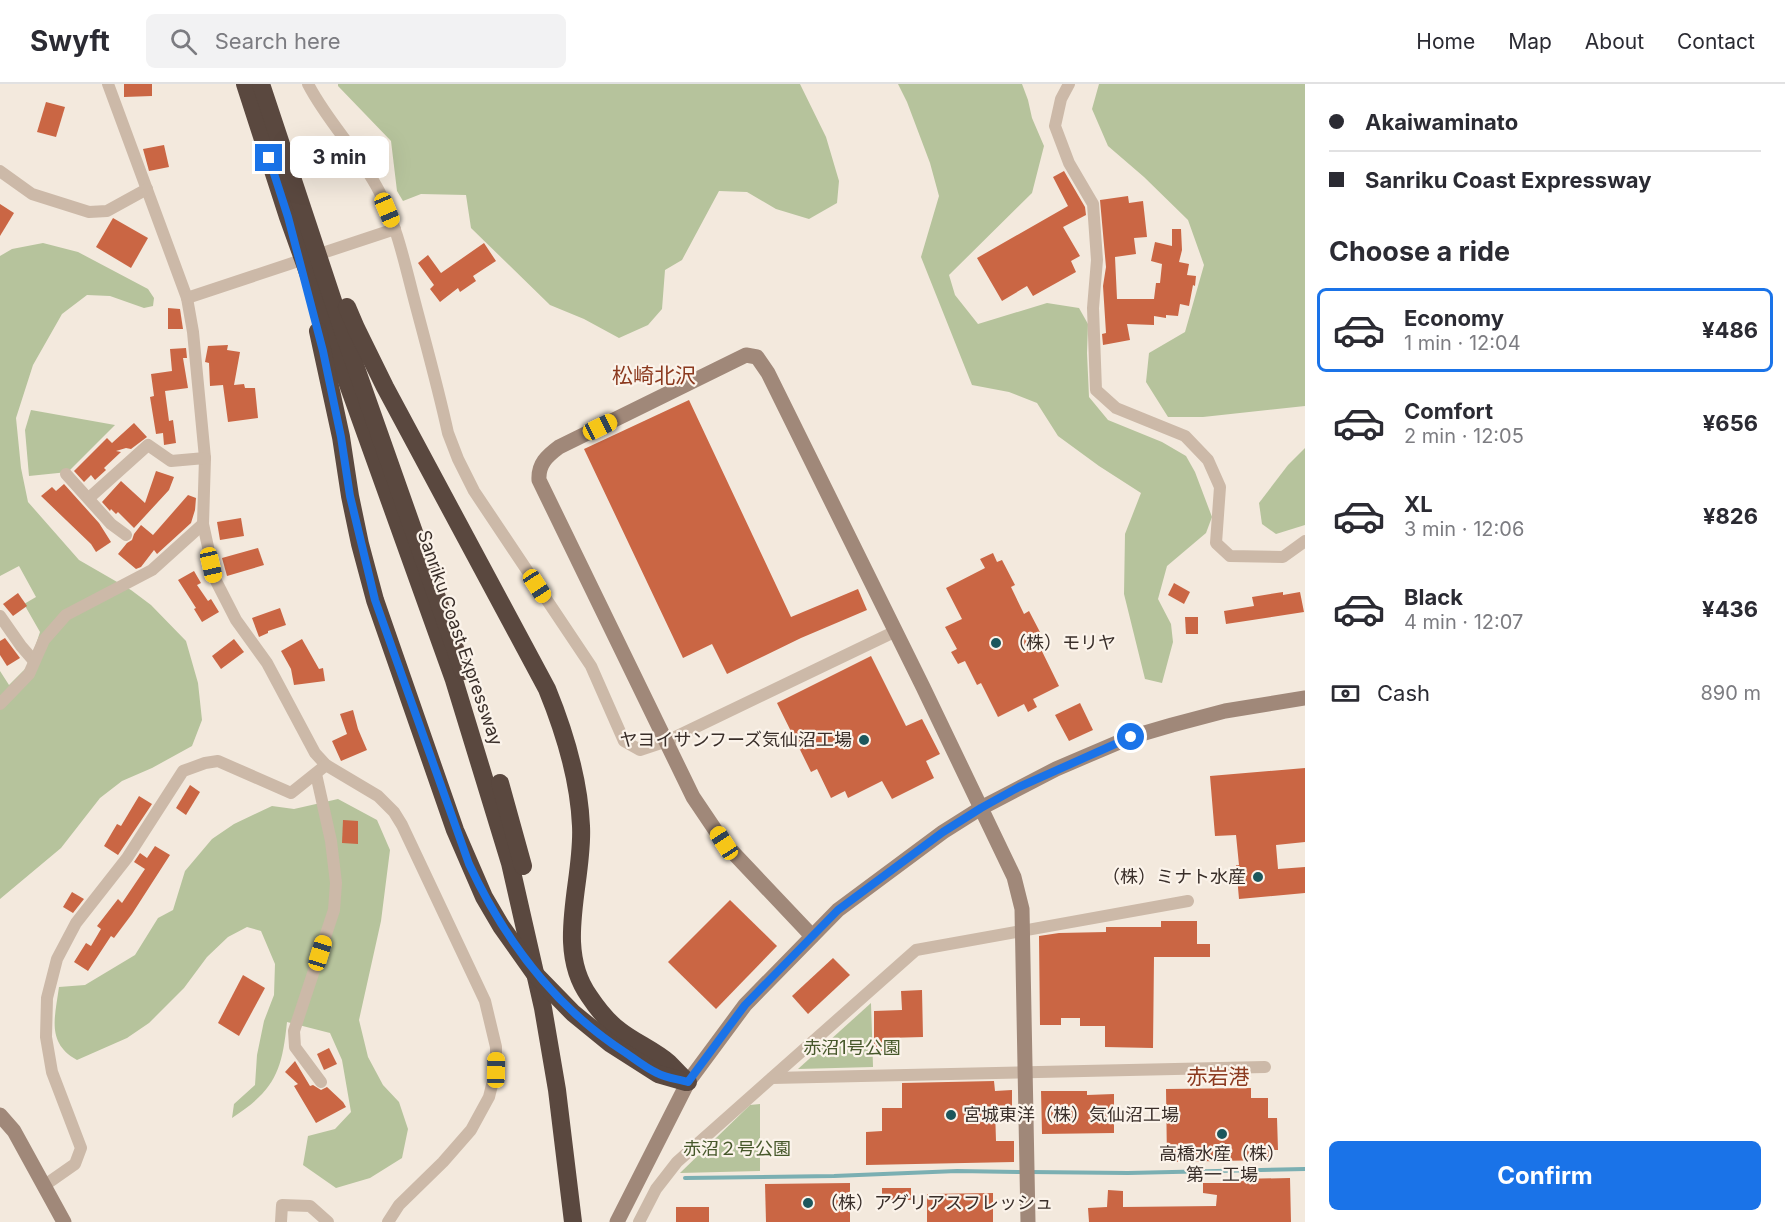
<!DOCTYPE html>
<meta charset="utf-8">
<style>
body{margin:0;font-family:Inter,"Noto Sans JP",sans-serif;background:#f2f2f3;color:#2b2b33;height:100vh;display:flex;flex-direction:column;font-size:22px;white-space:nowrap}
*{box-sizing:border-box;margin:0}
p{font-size:20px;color:#7c7c81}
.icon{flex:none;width:33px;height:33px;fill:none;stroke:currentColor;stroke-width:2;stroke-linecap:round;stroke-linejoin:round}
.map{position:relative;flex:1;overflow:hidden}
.panel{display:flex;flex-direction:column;background:#fff;width:480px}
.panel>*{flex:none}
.guide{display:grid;align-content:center;height:132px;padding:0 24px;background:#fff}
.end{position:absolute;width:27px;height:27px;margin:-14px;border:8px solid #1a73e8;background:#fff;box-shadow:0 0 0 3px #fff}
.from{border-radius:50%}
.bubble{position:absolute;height:42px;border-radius:9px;background:#fff;box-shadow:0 6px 24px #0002;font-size:20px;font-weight:700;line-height:42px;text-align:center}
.car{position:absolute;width:18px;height:36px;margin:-18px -9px;border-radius:8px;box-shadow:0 0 4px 2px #0007;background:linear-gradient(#f5c518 24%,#345 0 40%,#f5c518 0 76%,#345 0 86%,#f5c518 0)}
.guide b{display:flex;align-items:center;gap:21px;height:57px;font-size:22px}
.guide b+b{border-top:2px solid #e1e1e2}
.guide i{width:15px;height:15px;background:#2b2b33}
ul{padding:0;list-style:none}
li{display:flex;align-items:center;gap:18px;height:84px;margin:0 12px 9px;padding:0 12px;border:3px solid transparent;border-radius:9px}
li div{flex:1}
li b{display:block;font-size:22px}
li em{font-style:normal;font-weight:700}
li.on{border-color:#1a73e8}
li>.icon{width:54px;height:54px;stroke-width:1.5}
h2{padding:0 24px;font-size:27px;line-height:72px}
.pay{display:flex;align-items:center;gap:15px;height:66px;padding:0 24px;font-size:22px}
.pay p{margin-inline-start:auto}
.primary-button{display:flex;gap:12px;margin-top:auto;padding:12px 24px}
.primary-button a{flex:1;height:69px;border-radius:9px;background:#1a73e8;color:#fff;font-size:24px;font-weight:700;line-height:69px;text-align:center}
header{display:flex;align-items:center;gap:36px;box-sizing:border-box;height:84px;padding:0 30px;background:#fff;border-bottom:2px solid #e1e1e2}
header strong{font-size:28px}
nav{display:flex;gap:33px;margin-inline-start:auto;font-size:21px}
.search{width:420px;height:54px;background:#f2f2f3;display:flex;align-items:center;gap:15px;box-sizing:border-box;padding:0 21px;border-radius:9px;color:#7c7c81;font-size:22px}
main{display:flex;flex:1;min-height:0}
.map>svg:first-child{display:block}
.green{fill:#b6c39c}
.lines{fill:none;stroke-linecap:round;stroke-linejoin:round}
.stream{stroke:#7bafb2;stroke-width:4}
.building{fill:#ca6644}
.street{stroke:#ccb9a8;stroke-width:12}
.secondary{stroke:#a08879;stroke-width:15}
.highway{stroke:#5a483f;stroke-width:18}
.route{stroke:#1a73e8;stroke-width:8}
.poi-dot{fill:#1c575c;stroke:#fbf3ea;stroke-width:2}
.labels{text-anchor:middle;stroke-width:4.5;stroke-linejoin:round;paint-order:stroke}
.street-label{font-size:18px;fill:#392e29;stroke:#fbf3ea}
.poi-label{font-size:18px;fill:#392e29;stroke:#fbf3ea;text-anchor:start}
.park-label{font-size:18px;fill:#47582b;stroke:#fbf3ea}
.quarter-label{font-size:21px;fill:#8b391e;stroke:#fbf3ea}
</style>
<header>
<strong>Swyft</strong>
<div class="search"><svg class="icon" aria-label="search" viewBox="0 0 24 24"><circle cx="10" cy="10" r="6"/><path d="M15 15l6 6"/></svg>Search here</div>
<nav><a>Home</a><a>Map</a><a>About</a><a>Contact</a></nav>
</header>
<main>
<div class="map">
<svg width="1305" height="1138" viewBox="0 0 1305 1138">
<rect width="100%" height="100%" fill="#f3e9dd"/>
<!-- green -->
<g class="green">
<path d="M338 0H800L826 53 839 97 837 119 809 135 776 125 747 108 719 107 682 176 665 186 662 225 648 241 619 254 584 235 550 221 471 144 466 111 421 110 403 117 397 107 391 57 338 2Z"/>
<path d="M898 0H1022L1028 16 1032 34 1044 62 1032 109 949 191 955 211 978 240 1047 219 1079 224 1088 240 1087 269 1089 313 1108 336 1162 358 1186 372 1195 388 1212 433 1206 449 1167 482 1158 515 1171 540 1173 558 1162 599 1145 595 1124 510 1125 450 1141 409 1099 382 1058 352 1037 319 1009 308 972 301 921 173 939 112 930 79 907 18Z"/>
<path d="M1099 0H1305V322L1203 333H1168L1146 298 1149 269 1185 248 1204 181 1188 136 1144 93 1108 62 1092 25Z"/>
<path d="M43 159 78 168 148 205 154 214 153 222 144 224 110 212 87 211 62 230 33 281 16 334 21 384 28 418 79 476 131 506 151 521 186 557 198 599 202 636 192 662 152 684 122 697 100 714 61 764 0 815V587L9 601 29 581 40 548 24 520 36 513 19 482 0 492V172L12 165Z"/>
<path d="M31 326 115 341 68 388 29 392 25 346Z"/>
<path d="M1305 364V441L1276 450 1262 440 1259 419 1288 381Z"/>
<path d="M338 715 377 736 390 766 381 837 359 936 368 973 383 1001 399 1018 408 1045 402 1074 370 1094 336 1104 303 1081 308 1052 335 1045 351 1028 342 976 330 949 287 938C282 987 275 1006 232 1034L234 1020 255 1001 257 971 264 937 274 911 275 880 261 847 247 843 228 853 207 873 184 904 149 939 127 954 77 976C46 959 55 933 59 903L85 901 135 871 158 834 173 826 185 787 212 755 234 740 272 722 294 725Z"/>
<path d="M871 919 873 983 798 985Z"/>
<path d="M760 1020V1087L680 1089 750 1021Z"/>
</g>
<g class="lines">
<!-- stream -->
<g class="stream">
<path d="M1030 1088 1128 1089 1305 1085"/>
<path d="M685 1094 834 1092 957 1087 1022 1088"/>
</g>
</g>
<!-- building -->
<g class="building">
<path d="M124 0H152V12L124 13Z"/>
<path d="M46 18 65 23 56 53 37 48Z"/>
<path d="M164 61 169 83 149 87 143 65Z"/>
<path d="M1064 87 1085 123 1086 131 1063 143 1080 172 1071 177 1076 188 1033 212 1027 202 1002 217 977 174 1068 122 1053 93Z"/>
<path d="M1128 112 1129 119 1143 117 1147 153 1134 154 1136 170 1115 173 1117 215H1154L1156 199H1160L1162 180 1151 177 1155 158 1172 162V145H1181L1182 166 1179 178 1189 180 1187 191 1196 192 1195 202 1193 201 1189 222 1180 220 1178 232 1166 231V234L1154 232V241L1127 240 1130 256 1103 261 1102 250 1106 249 1103 202 1106 183 1100 116Z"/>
<path d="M0 120 14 129 0 152Z"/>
<path d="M113 134 148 154 131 184 96 163Z"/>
<path d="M484 159 496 177 473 192 476 197 460 208 458 204 440 218 430 205 434 201 418 179 428 171 441 189Z"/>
<path d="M168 224 180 225 183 245H168Z"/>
<path d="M228 261 227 266 240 268 234 301 244 300 245 304H255L258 334 228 338 223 301 210 302 209 279 205 278 208 262Z"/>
<path d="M186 264 187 274H183L188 304 165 307 169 337 173 336 176 359 164 361 163 349 156 350 150 313 154 312 151 290 172 287 170 265Z"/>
<path d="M689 316 791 533 858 505 867 526 801 554 727 590 712 560 683 574 584 365Z"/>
<path d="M134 339 147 353 131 365 126 364 116 367 121 368 104 384 106 386 95 396 91 391 84 398 74 387 107 354 112 359Z"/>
<path d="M156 387 174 393 169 406 134 444 118 428 116 430 111 425 110 427 102 418 121 397 145 419Z"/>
<path d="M64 400 99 439 111 458 96 468 91 460 41 412 52 403 56 407Z"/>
<path d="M188 411 196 414 195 426 191 439 157 470 154 466 141 483 136 485 118 470 127 459 132 456 134 450 141 441 153 451Z"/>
<path d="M241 434 244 452 220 456 217 438Z"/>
<path d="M258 464 264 481 227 492 222 474Z"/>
<path d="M993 469 997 478 1002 476 1015 501 1011 503 1024 530 1029 527 1041 550 1035 553 1059 602 1033 615 1037 623 1028 628 1024 620 998 633 981 599 977 601 965 577 958 580 951 568 957 565 945 543 962 535 946 504 985 484 980 475Z"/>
<path d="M194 487 201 499 197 501 208 517 211 515 219 528 202 538 194 525 196 524 178 496Z"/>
<path d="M1174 499 1190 508 1184 520 1168 511Z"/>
<path d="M1283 508V511L1300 508 1304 528 1226 540 1224 527 1254 522 1252 513Z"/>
<path d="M18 509 27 522 13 532 3 520Z"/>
<path d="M280 524 286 541 268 547V549L259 553 252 534Z"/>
<path d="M1185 533H1198V550H1186Z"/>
<path d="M5 554 20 574 7 582 0 571V557Z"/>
<path d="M234 555 244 568 221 585 212 572Z"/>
<path d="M302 555 319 585 323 584 325 597 294 601 291 585 281 567Z"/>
<path d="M871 572 906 642 922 635 940 670 926 677 934 694 892 715 882 697 848 714 845 707 831 714 817 685 811 688 777 619Z"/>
<path d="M1080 619 1093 646 1069 657 1055 631Z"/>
<path d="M353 626 358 645 367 666 341 677 332 657 347 650 340 630Z"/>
<path d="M1305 684V758L1276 761 1278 785 1305 783V809L1239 815 1236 781H1239L1236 751 1215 752 1210 692Z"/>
<path d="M190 701 200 708 186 731 176 724Z"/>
<path d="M139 712 152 720 118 771 104 762 117 740 121 742Z"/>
<path d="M343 736 358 737V760L342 759Z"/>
<path d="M155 762 170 771 132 830 114 854 111 852 88 887 74 878 86 859 91 862 101 845 97 842 118 815 122 819 145 785 134 778 140 769 147 774Z"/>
<path d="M72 808 84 815 73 829 63 823Z"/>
<path d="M730 816 777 862 716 925 668 878Z"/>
<path d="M1161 837H1197V860H1210V873H1154L1153 964 1105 963V942H1080V934H1061V941H1040L1039 852 1059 849 1106 848V843H1161Z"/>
<path d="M833 874 850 891 808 930 792 912Z"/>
<path d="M243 891 265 904 239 952 218 939Z"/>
<path d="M922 906 923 953 887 954V967H874V927L902 926 901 907Z"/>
<path d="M329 964 337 980 324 986 317 970Z"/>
<path d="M295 977 310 1002 313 1001 321 1006 327 1003 343 1018 346 1023 316 1039 294 1002 298 1000 285 988Z"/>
<path d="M994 997 995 1007 1012 1006V1024L995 1025 996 1057H1014V1078L866 1081V1048L882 1047V1024H902V999Z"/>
<path d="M1251 1004V1014H1268V1034H1277L1278 1066H1269V1076L1167 1078 1166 1005Z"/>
<path d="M1041 1007H1087V1011L1114 1010V1049L1042 1050Z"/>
<path d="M1290 1094 1291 1138H1089L1088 1124 1107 1123 1108 1106 1123 1107V1123L1216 1122 1217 1111 1203 1109V1099H1239V1095Z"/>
<path d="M850 1099V1138H766L765 1100Z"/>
<rect x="882" y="1104" width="29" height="12"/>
<path d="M993 1109V1138H927V1110Z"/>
<rect x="676" y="1123" width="33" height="15"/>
</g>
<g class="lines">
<!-- street -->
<g class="street">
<path d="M108 0 187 214 193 248 205 374 203 440 215 495 236 536 267 579 315 669 326 681 378 712 394 728 402 741 485 917 496 963V985L489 1013 471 1046 443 1078 399 1121 388 1138"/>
<path d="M308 0C328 39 359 68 379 107 396 140 404 176 413 211 425 257 438 303 448 349L458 375 474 407 591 582 624 657 640 666 667 657 896 547"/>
<path d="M1069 0 1061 15 1055 42 1069 79 1093 120 1097 176 1093 224 1096 306 1116 324 1185 352 1208 376 1220 403 1216 459 1230 472 1283 473 1305 457"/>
<path d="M0 87 32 110 89 128 107 127 147 105"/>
<path d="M187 214 395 145"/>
<path d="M66 390 111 440 126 451"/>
<path d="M89 414 148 361 171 377 205 374"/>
<path d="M0 532 21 562 34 577"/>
<path d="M0 620 29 590 44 556 66 531 152 486 203 440"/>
<path d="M316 690 331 757 336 799 334 826 294 947 295 963 321 998"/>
<path d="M772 994 1265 983"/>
<path d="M45 1101 75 1080 81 1064 52 988 46 953 47 914 57 875 76 839 127 774 183 687 205 679 218 677 291 709 326 681"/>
<path d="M281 1138 282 1121 310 1122 328 1138"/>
<path d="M639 1138 656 1105 677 1078 916 866 1188 817"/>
</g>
<!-- secondary -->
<g class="secondary">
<path d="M812 852 724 759 693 713 539 396C538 380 547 372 559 363L746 271 757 273 768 289 923 603 1014 793 1022 825 1028 1138"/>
<path d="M0 1031 14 1047 64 1138"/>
<path d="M617 1138 688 998 745 921 838 826 943 748 981 724 1056 685 1131 653 1172 641 1225 627 1305 614"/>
</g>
<!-- highway -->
<g class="highway">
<path d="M245 0 288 133 454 596 510 779 543 924 557 1006 573 1138"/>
<path d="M261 0 344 250 463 587"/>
<path d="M347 223 356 244 385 303 547 605C565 649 579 694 581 742 584 797 554 863 589 912 597 924 607 937 619 946 634 958 654 966 669 979 675 985 681 992 688 998"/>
<path d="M318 247 341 353 350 412 360 460 375 516 455 746 484 813 501 842 535 890 573 929 611 960 658 990 686 998"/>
<path d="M500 699 523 782"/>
</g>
</g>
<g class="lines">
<!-- route -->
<path class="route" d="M269 74 288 133 323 267 341 353 350 412 375 516 469 780C505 857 554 923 626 969 636 976 646 984 657 989 666 994 678 995 688 998L745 921 838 826 943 748 981 724 1019 703 1131 653"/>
</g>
<!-- markers -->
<g class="poi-dot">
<circle cx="996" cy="559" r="6"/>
<circle cx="864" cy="656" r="6"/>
<circle cx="1258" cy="793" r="6"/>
<circle cx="951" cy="1031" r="6"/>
<circle cx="1222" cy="1050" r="6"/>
<circle cx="808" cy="1119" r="6"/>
</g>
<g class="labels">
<!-- street labels -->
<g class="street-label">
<text transform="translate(460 554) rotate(71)" y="6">Sanriku Coast Expressway</text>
</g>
<!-- poi labels -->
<g class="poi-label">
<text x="1008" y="565">（株）モリヤ</text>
<text x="852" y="662" text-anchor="end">ヤヨイサンフーズ気仙沼工場</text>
<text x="1246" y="799" text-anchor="end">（株）ミナト水産</text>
<text x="963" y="1037">宮城東洋（株）気仙沼工場</text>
<text x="1222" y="1076" text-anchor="middle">高橋水産（株）<tspan x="1222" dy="21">第一工場</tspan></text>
<text x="820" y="1125">（株）アグリアスフレッシュ</text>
</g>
<!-- park labels -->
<g class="park-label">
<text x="852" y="970">赤沼1号公園</text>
<text x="737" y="1071">赤沼２号公園</text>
</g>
<!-- quarter labels -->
<g class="quarter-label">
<text x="654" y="299">松崎北沢</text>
<text x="1218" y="1000">赤岩港</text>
</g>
</g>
</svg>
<i class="end from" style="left:1131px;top:653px"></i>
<i class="end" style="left:269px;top:74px"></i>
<div class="bubble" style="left:290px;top:52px;width:99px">3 min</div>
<i class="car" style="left:387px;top:126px;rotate:157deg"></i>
<i class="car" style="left:600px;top:343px;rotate:64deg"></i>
<i class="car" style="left:211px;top:481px;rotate:167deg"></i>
<i class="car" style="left:537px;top:502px;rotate:147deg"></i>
<i class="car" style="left:724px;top:759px;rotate:327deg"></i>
<i class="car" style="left:320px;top:869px;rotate:17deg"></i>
<i class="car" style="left:496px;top:986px;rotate:1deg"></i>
</div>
<section class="panel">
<div class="guide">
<b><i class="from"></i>Akaiwaminato</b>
<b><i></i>Sanriku Coast Expressway</b>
</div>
<h2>Choose a ride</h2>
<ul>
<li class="on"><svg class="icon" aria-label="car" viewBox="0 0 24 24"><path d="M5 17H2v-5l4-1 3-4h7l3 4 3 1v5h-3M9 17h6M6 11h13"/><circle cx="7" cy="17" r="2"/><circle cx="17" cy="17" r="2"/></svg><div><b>Economy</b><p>1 min · 12:04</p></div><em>¥486</em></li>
<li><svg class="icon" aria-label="car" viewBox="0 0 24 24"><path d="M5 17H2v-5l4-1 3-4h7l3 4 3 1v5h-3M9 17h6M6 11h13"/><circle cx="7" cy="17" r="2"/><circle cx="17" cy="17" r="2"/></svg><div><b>Comfort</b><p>2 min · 12:05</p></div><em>¥656</em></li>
<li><svg class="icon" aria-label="car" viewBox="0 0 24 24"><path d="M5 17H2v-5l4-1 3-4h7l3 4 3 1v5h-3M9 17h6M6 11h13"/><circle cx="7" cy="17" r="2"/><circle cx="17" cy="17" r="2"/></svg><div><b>XL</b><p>3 min · 12:06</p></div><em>¥826</em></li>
<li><svg class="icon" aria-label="car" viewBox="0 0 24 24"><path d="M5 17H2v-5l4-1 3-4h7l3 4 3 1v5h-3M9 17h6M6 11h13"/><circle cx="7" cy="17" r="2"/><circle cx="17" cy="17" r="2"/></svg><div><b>Black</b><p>4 min · 12:07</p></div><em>¥436</em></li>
</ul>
<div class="pay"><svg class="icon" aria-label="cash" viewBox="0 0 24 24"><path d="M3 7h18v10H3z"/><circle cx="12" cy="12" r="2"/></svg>Cash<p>890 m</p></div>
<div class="primary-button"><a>Confirm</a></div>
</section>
</main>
